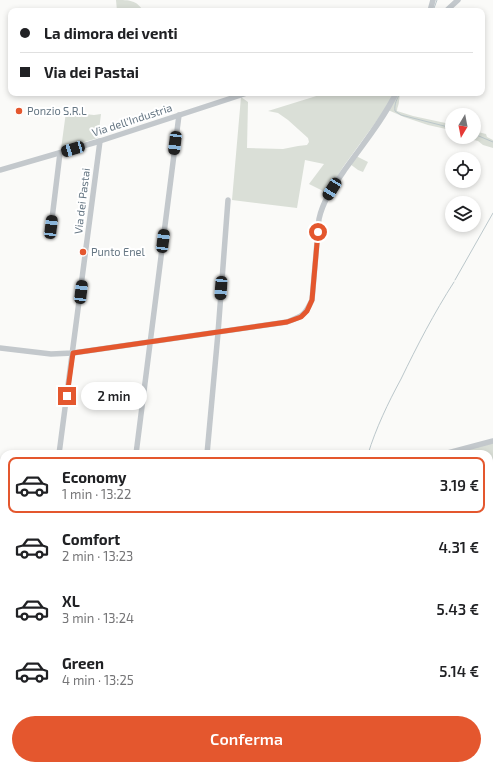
<!DOCTYPE html>
<html lang="it">
<meta charset="utf-8">
<style>
body{margin:0;font-family:"Exo 2",sans-serif;background:#f2f2f2;color:#202124;height:100vh;display:flex;flex-direction:column;font-size:15px;white-space:nowrap}
*{box-sizing:border-box;margin:0}
p{font-size:13px;color:#757577}
.icon{flex:none;width:22px;height:22px;fill:none;stroke:currentColor;stroke-width:2;stroke-linecap:round;stroke-linejoin:round}
.map{position:relative;flex:1;overflow:hidden}
.panel{position:absolute;left:0px;top:450px;width:493px;height:320px;display:flex;flex-direction:column;background:#fff;border-radius:12px 12px 0 0;box-shadow:0 2px 6px #0003}
.panel>*{flex:none}
.banner{position:absolute;left:8px;top:8px;width:477px;height:88px;border-radius:8px;box-shadow:0 2px 6px #0003;display:grid;align-content:center;height:88px;padding:0 12px;background:#fff}
.needle{width:26px;rotate:190deg}
.controls{position:absolute;left:445px;top:108px;display:grid;gap:8px}
.controls a{display:grid;place-items:center;width:36px;height:36px;border-radius:50%;background:#fff;box-shadow:0 2px 6px #0003;font-size:20px}
.end{position:absolute;width:18px;height:18px;margin:-9px;border:5px solid #e4572e;background:#fff;box-shadow:0 0 0 2px #fff}
.from{border-radius:50%}
.bubble{position:absolute;height:28px;border-radius:14px;background:#fff;box-shadow:0 2px 6px #0003;font-size:13px;font-weight:600;line-height:28px;text-align:center}
.car{position:absolute;width:12px;height:24px;margin:-12px -6px;border-radius:5px;box-shadow:0 0 3px 1px #0007;background:linear-gradient(#222 24%,#8ab4d8 0 40%,#222 0 76%,#8ab4d8 0 86%,#222 0)}
.banner b{display:flex;align-items:center;gap:14px;height:38px;font-size:15px}
.banner b+b{border-top:1px solid #e0e0e0}
.banner i{width:10px;height:10px;background:#202124}
ul{padding:7px 0 0;list-style:none}
li{display:flex;align-items:center;gap:12px;height:56px;margin:0 8px 6px;padding:0 4px;border:2px solid transparent;border-radius:8px}
li div{flex:1}
li b{display:block;font-size:15px}
li em{font-style:normal;font-weight:600}
li.current{border-color:#e4572e}
li>.icon{width:36px;height:36px;stroke-width:1.5}
.cta{display:flex;gap:8px;margin-top:auto;padding:8px 12px}
.cta a{flex:1;height:46px;border-radius:24px;background:#e4572e;color:#fff;font-size:16px;font-weight:600;line-height:46px;text-align:center}
.map>svg:first-child{display:block}
.green{fill:#dadfd7}
.water{fill:#bbc7cb}
.lines{fill:none;stroke-linecap:round;stroke-linejoin:round}
.stream{stroke:#bbc7cb;stroke-width:1}
.minor{stroke:#c3c8cc;stroke-width:5.5}
.route{stroke:#e4572e;stroke-width:5}
.poi-dot{fill:#e4572e;stroke:#fff;stroke-width:1.5}
.labels{text-anchor:middle;stroke-width:4;stroke-linejoin:round;paint-order:stroke}
.poi-label{font-size:11px;fill:#657683;stroke:#fff;text-anchor:start}
.street-label{font-size:11px;fill:#657683;stroke:#fff}
</style>
<div class="map">
<svg width="493" height="770" viewBox="0 0 493 770">
<rect width="100%" height="100%" fill="#fafaf8"/>
<!-- green -->
<g class="green">
<path d="M116 0C129 0 137 0 143 11H117Z"/>
<path d="M326 93H393L386 108 343 167 327 193 309 184 324 164 305 160 297 208 232 200 241 97 248 102 247 148 283 149 298 146 307 145 309 142 308 138 288 120 278 113 268 111Z"/>
<path d="M396 93H401C399 96 400 97 399 101 399 105 397 107 397 111L413 116 450 124 452 125V131L446 129 428 125 404 117 388 110Z"/>
<path d="M66 112 94 115 101 114 98 138 61 149Z"/>
<path d="M474 131 486 134 487 137 493 140V148L483 145 478 141 461 137H474Z"/>
<path d="M356 156 368 162 363 172 358 170 350 164Z"/>
<path d="M493 443V463L489 462V454H451Z"/>
<path d="M489 650 491 660 493 668V714L492 707 489 701Z"/>
</g>
<!-- water -->
<g class="water">
<path d="M489 462 493 463V549L489 550Z"/>
<path d="M4 528V607L0 609V529Z"/>
</g>
<g class="lines">
<!-- stream -->
<g class="stream">
<path d="M433 11 437 0"/>
<path d="M400 93C397 99 394 104 395 111L401 115 452 128"/>
<path d="M474 134 493 142"/>
<path d="M455 280 493 213"/>
<path d="M368 454C376 428 388 403 401 379 417 346 434 313 454 282"/>
<path d="M296 770 301 766"/>
</g>
<!-- minor -->
<g class="minor">
<path d="M430 11 433 0"/>
<path d="M446 11 458 0"/>
<path d="M0 170 100 141 247 93"/>
<path d="M51 227 60 153"/>
<path d="M0 348 51 354 73 353 287 322C303 316 305 315 312 300L319 219C323 200 335 184 346 168 363 144 383 120 396 93"/>
<path d="M59 454 100 141"/>
<path d="M136 454 179 115"/>
<path d="M207 454 218 333 228 200"/>
<path d="M444 454 493 441"/>
<path d="M0 500 4 501"/>
</g>
</g>
<g class="lines">
<!-- route -->
<path class="route" d="M67 396 73 353 287 322 301 317 307 311 312 300 318 232"/>
</g>
<!-- markers -->
<g class="poi-dot">
<circle cx="19" cy="111" r="4"/>
<circle cx="83" cy="252" r="4"/>
</g>
<g class="labels">
<!-- poi labels -->
<g class="poi-label">
<text x="27" y="115">Ponzio S.R.L</text>
<text x="91" y="256">Punto Enel</text>
</g>
<!-- street labels -->
<g class="street-label">
<text transform="translate(132 120) rotate(-18)" y="4">Via dell'Industria</text>
<text transform="translate(82 201) rotate(-83)" y="4">Via dei Pastai</text>
</g>
</g>
</svg>
<div class="controls">
<a><svg class="needle" viewBox="-14 -14 28 28"><path d="M0-13l5 13h-10z" fill="#e53935"/><path d="M0 13l5-13h-10z" fill="#757577"/></svg></a>
<a><svg class="icon" aria-label="locate" viewBox="0 0 24 24"><circle cx="12" cy="12" r="6"/><path d="M12 2v4M12 18v4M2 12h4M18 12h4"/></svg></a>
<a><svg class="icon" aria-label="layers" viewBox="0 0 24 24"><path d="M12 4l9 5-9 5-9-5zM3 14l9 5 9-5"/></svg></a>
</div>
<i class="end from" style="left:318px;top:232px"></i>
<i class="end" style="left:67px;top:396px"></i>
<div class="bubble" style="left:81px;top:382px;width:66px">2 min</div>
<i class="car" style="left:175px;top:143px;rotate:187deg"></i>
<i class="car" style="left:73px;top:149px;rotate:254deg"></i>
<i class="car" style="left:332px;top:189px;rotate:212deg"></i>
<i class="car" style="left:51px;top:227px;rotate:7deg"></i>
<i class="car" style="left:163px;top:241px;rotate:7deg"></i>
<i class="car" style="left:221px;top:288px;rotate:184deg"></i>
<i class="car" style="left:81px;top:292px;rotate:7deg"></i>
<div class="banner">
<b><i class="from"></i>La dimora dei venti</b>
<b><i></i>Via dei Pastai</b>
</div>
<section class="panel">
<ul>
<li class="current"><svg class="icon" aria-label="car" viewBox="0 0 24 24"><path d="M5 17H2v-5l4-1 3-4h7l3 4 3 1v5h-3M9 17h6M6 11h13"/><circle cx="7" cy="17" r="2"/><circle cx="17" cy="17" r="2"/></svg><div><b>Economy</b><p>1 min · 13:22</p></div><em>3.19 €</em></li>
<li><svg class="icon" aria-label="car" viewBox="0 0 24 24"><path d="M5 17H2v-5l4-1 3-4h7l3 4 3 1v5h-3M9 17h6M6 11h13"/><circle cx="7" cy="17" r="2"/><circle cx="17" cy="17" r="2"/></svg><div><b>Comfort</b><p>2 min · 13:23</p></div><em>4.31 €</em></li>
<li><svg class="icon" aria-label="car" viewBox="0 0 24 24"><path d="M5 17H2v-5l4-1 3-4h7l3 4 3 1v5h-3M9 17h6M6 11h13"/><circle cx="7" cy="17" r="2"/><circle cx="17" cy="17" r="2"/></svg><div><b>XL</b><p>3 min · 13:24</p></div><em>5.43 €</em></li>
<li><svg class="icon" aria-label="car" viewBox="0 0 24 24"><path d="M5 17H2v-5l4-1 3-4h7l3 4 3 1v5h-3M9 17h6M6 11h13"/><circle cx="7" cy="17" r="2"/><circle cx="17" cy="17" r="2"/></svg><div><b>Green</b><p>4 min · 13:25</p></div><em>5.14 €</em></li>
</ul>
<div class="cta"><a>Conferma</a></div>
</section>
</div>
